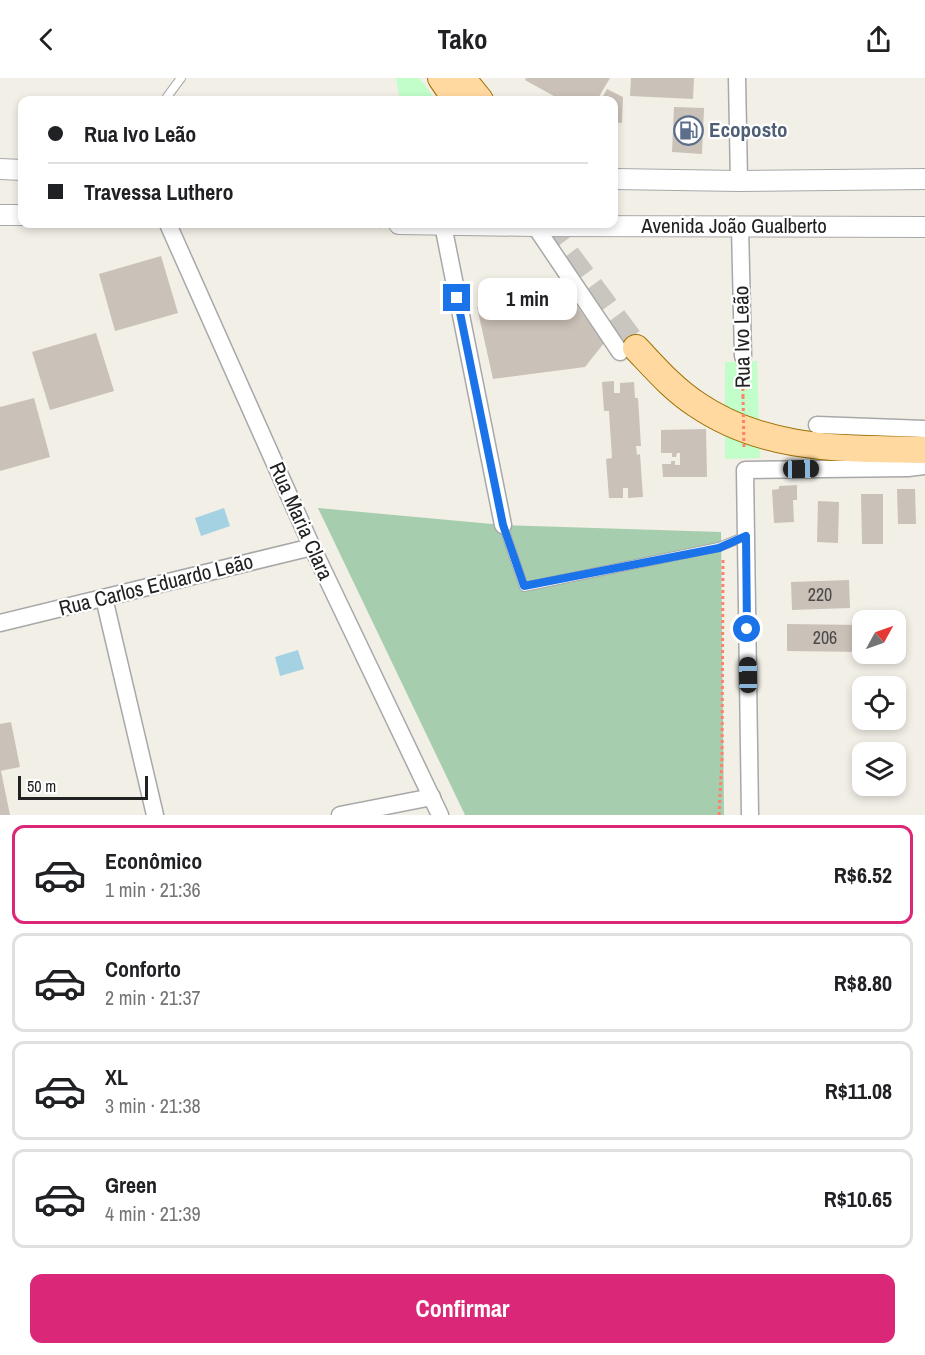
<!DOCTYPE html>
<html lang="pt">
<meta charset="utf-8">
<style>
body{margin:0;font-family:"Archivo Narrow",sans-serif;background:#f2f2f2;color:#202124;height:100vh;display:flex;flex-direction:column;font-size:22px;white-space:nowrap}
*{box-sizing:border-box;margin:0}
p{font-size:20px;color:#757577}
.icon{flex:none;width:33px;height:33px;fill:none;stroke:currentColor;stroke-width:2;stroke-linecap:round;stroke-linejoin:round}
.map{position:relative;height:737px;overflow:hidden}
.panel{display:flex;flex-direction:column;background:#fff;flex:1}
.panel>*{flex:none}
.guide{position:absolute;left:18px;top:18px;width:600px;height:132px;border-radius:12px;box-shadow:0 3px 9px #0003;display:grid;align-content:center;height:132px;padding:0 30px;background:#fff}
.needle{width:39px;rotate:50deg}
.fabs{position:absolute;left:852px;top:532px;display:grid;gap:12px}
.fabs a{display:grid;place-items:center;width:54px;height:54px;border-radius:12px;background:#fff;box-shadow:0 3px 9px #0003;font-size:30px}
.scale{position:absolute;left:18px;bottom:15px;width:130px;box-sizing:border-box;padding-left:6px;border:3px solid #212121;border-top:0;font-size:16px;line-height:21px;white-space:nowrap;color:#212121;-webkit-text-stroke:4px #fff;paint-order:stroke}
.end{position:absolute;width:27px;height:27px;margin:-14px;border:8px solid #1a73e8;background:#fff;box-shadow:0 0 0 3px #fff}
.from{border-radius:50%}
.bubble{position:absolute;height:42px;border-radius:12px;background:#fff;box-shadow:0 3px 9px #0003;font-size:20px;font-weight:700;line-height:42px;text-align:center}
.car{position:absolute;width:18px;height:36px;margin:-18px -9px;border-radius:8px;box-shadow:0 0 4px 2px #0007;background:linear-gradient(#222 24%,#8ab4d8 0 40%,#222 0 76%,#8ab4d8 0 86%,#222 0)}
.guide b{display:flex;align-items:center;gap:21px;height:57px;font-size:22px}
.guide b+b{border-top:2px solid #e0e0e0}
.guide i{width:15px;height:15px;background:#202124}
ul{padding:10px 0 0;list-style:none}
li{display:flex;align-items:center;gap:18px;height:99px;margin:0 12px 9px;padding:0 18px;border:3px solid #e0e0e0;border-radius:12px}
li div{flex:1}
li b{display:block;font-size:22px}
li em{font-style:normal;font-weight:700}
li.current{border-color:#db2777}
li>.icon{width:54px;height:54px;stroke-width:1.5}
.cta{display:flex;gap:12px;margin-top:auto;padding:12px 30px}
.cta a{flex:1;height:69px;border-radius:12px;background:#db2777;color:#fff;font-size:24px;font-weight:700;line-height:69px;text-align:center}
header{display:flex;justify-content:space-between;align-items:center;height:78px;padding:0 30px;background:#fff;font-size:27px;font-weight:700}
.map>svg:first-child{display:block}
.cemetery{fill:#a6cdad}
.park{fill:#c1fec9}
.water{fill:#a4d2e3}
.building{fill:#cac1b9}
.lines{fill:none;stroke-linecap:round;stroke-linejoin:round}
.primary-tunnel{stroke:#c8c6bf;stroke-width:26;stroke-dasharray:26 13;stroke-linecap:butt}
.service-casing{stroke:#a8a8a8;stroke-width:10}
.minor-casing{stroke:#a8a8a8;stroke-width:19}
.tertiary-casing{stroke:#a8a8a8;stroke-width:22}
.primary-casing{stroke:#9e7000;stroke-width:28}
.path{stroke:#ff806b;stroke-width:3;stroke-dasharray:3 3;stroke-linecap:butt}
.service{stroke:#fff;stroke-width:8}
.minor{stroke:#fff;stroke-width:16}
.tertiary{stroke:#fff;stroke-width:20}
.primary{stroke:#ffd99f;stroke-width:26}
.path-bridge{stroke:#ff806b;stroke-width:3;stroke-dasharray:3 3;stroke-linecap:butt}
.route{stroke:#1a73e8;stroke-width:8}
.labels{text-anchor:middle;stroke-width:4.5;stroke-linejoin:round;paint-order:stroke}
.number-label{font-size:18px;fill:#4b4947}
.service-label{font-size:21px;font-weight:bold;fill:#4e5e75;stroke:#fff;text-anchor:start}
.street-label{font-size:21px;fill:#212121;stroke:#fff}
</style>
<header><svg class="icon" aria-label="back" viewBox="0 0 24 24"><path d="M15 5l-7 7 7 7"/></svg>Tako<svg class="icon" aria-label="share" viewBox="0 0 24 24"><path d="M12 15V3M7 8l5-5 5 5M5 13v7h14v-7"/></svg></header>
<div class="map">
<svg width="925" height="737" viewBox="0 0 925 737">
<rect width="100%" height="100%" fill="#f2efe7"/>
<!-- cemetery -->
<path class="cemetery" d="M318 430 503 447 721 454 724 737H465Z"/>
<!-- park -->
<g class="park">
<path d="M396 0H419L436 22H400Z"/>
<path d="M757 283 760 380 725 381V284Z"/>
</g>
<!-- water -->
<g class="water">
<path d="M224 430 230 448 201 458 195 440Z"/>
<path d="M298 572 304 591 280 598 275 579Z"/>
</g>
<!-- building -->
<g class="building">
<path d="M526 0H610L597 22H561L525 2Z"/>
<path d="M631 0H694L693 21 630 18Z"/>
<path d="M607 11 623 19 622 45 614 44V22H601Z"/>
<path d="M674 29 704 30 702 76 672 74Z"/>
<path d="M161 178 178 235 115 253 99 196Z"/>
<path d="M565 212 604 265 585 289 493 301 477 229 549 225Z"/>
<path d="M96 255 114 313 50 332 32 274Z"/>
<path d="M614 303V315H620V305L634 304 635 320H638L641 368H636L637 377 640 376 643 419 628 420V410H623V420H609L606 381 612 380 609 333H604L602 304Z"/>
<path d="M34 320 50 379 0 393V329Z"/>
<path d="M706 351 707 399H663L662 386H671V383H675V387H680V375H677L676 379H672V375H661V352Z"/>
<path d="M797 407V422H793L794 444 774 445 772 412 779 411V408Z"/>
<path d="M897 411H915L916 446H898Z"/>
<path d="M861 416H883V466H862Z"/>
<path d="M818 423 839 424 838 465 817 464Z"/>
<path d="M849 502 850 530 792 532 791 504Z"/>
<path d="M787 546 862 547V574L787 573Z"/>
<rect x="896" y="547" width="8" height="28"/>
<path d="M11 644 20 689 0 693V646Z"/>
<path d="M0 693H1L10 737H0Z"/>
</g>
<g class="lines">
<!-- primary-tunnel -->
<path class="primary-tunnel" d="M544 146 636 270"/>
<defs>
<g id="service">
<path d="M167 22V19L181 0"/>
<path d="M503 447 524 509 719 469 746 458"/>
</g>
<g id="minor">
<path d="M737 0 739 103"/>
<path d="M168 146 312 469 440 737"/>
<path d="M443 147 503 447"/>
<path d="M535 148 620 274"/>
<path d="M740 148 743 278"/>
<path d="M817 347 925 351"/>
<path d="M104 520 155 737"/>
<path d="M0 545 312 469"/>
<path d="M340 737 432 719"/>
<path d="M750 737 745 392 908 390 925 388"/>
</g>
<g id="tertiary">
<path d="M0 91 22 92"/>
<path d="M614 101 739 103 925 101"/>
<path d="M0 137H22"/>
<path d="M399 146 535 148 925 149"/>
</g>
<g id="primary">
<path d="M441 0 452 16"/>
<path d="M462 0 480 22"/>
<path d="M636 270C655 290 673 311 696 326 766 374 844 370 925 372"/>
</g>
</defs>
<!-- service casing -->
<use href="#service" class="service-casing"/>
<!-- minor casing -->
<use href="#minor" class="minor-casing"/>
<!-- tertiary casing -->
<use href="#tertiary" class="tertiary-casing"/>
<!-- primary casing -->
<use href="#primary" class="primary-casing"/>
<!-- path -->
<g class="path">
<path d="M360 146 382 149"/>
<path d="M743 292V318"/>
<path d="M719 737 722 681 723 482"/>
</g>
<!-- service -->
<use href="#service" class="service"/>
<!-- minor -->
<use href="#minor" class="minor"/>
<!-- tertiary -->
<use href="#tertiary" class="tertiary"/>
<!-- primary -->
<use href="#primary" class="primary"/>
<!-- path-bridge -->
<path class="path-bridge" d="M743 318 744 371"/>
</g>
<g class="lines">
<!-- route -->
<path class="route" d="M457 220 503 447 524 508 719 470 746 458 747 551"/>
</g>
<!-- icons -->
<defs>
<symbol id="fuel-ring" viewBox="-11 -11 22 22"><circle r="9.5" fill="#fff" stroke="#5c6f8a" stroke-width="1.5"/><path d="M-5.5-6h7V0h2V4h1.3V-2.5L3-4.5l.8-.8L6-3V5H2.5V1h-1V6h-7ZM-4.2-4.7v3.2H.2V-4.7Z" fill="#5c6f8a"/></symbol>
</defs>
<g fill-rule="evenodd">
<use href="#fuel-ring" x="672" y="36" width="33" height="33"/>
</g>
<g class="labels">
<!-- number labels -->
<g class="number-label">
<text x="820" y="523">220</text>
<text x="825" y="566">206</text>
</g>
<!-- service labels -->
<g class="service-label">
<text x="709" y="59">Ecoposto</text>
</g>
<!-- street labels -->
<g class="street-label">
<text x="734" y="155">Avenida João Gualberto</text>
<text transform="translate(742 259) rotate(-91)" y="7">Rua Ivo Leão</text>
<text transform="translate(301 443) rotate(66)" y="7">Rua Maria Clara</text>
<text transform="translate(156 507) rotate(-14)" y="7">Rua Carlos Eduardo Leão</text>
</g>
</g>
</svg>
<div class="fabs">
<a><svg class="needle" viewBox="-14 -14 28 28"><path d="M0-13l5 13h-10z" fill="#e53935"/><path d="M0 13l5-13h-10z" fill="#757577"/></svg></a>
<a><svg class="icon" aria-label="locate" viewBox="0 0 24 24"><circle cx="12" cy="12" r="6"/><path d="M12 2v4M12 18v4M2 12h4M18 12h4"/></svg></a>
<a><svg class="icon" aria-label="layers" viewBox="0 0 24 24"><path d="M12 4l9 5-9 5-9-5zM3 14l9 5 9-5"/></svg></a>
</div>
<div class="scale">50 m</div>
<i class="end from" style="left:747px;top:551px"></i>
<i class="end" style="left:457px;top:220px"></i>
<div class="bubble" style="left:478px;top:200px;width:99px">1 min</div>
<i class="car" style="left:801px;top:391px;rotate:89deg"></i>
<i class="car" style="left:748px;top:597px;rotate:359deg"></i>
<div class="guide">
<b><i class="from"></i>Rua Ivo Leão</b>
<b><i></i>Travessa Luthero</b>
</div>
</div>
<section class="panel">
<ul>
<li class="current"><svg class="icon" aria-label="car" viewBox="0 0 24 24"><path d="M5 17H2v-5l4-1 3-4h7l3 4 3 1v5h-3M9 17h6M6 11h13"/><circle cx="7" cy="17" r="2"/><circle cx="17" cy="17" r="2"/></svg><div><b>Econômico</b><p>1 min · 21:36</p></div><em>R$6.52</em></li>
<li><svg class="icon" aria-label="car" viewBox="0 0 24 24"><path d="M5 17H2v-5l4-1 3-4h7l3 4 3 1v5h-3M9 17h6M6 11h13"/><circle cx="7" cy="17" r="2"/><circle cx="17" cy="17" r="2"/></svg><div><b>Conforto</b><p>2 min · 21:37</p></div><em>R$8.80</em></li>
<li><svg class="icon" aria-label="car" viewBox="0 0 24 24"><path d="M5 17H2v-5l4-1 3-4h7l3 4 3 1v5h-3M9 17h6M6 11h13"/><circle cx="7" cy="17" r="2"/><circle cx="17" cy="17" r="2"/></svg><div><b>XL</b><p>3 min · 21:38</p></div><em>R$11.08</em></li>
<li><svg class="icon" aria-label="car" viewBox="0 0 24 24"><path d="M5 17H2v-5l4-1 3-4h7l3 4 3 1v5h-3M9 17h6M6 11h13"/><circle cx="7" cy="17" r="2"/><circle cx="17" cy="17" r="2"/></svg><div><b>Green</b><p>4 min · 21:39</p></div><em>R$10.65</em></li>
</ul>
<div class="cta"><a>Confirmar</a></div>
</section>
